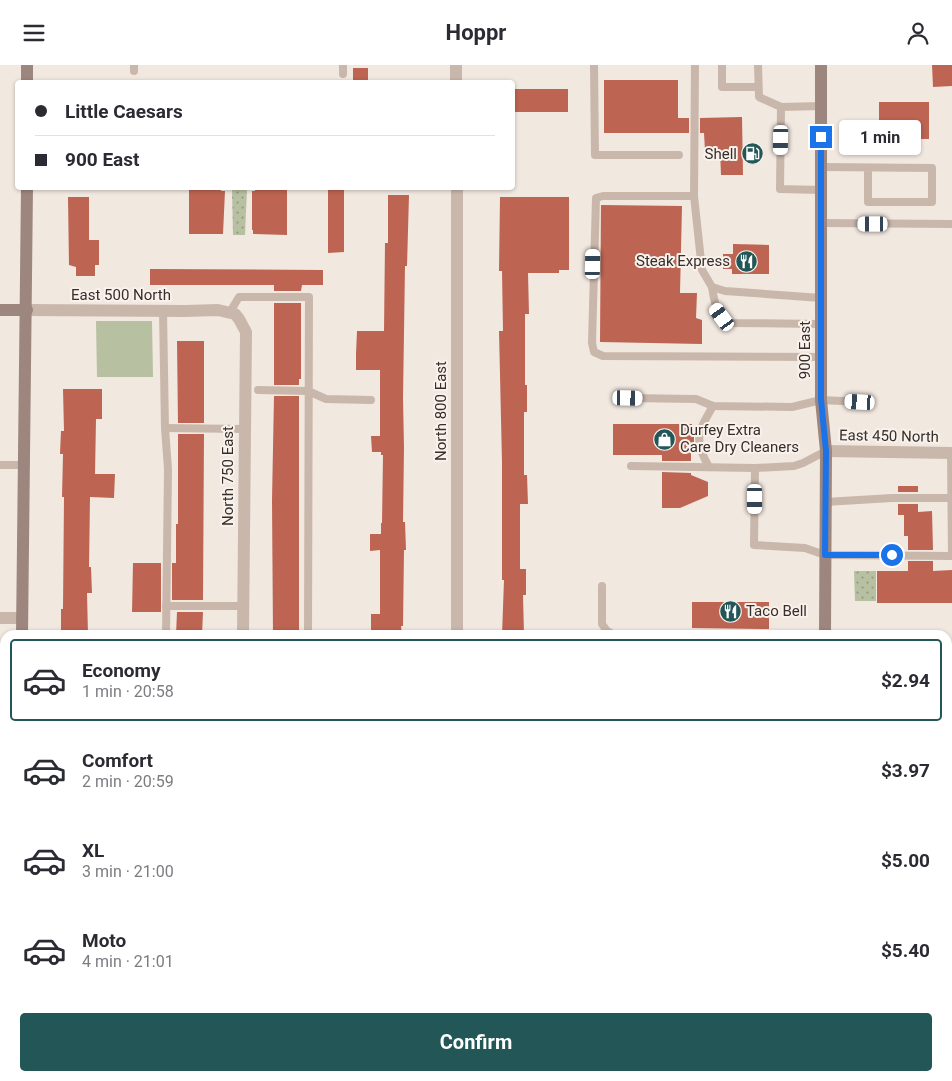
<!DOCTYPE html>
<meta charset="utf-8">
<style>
body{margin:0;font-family:Roboto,sans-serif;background:#f7f7f7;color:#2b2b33;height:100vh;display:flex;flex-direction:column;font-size:19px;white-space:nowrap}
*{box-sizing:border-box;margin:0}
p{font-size:16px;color:#7c7c81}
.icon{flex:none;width:28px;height:28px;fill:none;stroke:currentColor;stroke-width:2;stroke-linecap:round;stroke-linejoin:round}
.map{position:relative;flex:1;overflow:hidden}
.drawer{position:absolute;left:0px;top:565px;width:952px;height:451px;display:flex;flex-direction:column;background:#fff;border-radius:15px 15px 0 0;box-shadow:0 1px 4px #0004}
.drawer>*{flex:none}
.top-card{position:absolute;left:15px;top:15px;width:500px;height:110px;border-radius:5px;box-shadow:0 1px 4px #0004;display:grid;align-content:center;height:110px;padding:0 20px;background:#fff}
.end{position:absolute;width:22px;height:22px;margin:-11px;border:6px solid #1a73e8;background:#fff;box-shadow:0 0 0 2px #fff}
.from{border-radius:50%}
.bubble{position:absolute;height:35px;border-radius:5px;background:#fff;box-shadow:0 1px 4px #0004;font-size:16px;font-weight:700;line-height:35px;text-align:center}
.car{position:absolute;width:15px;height:30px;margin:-15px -8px;border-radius:6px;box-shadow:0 0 4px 1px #0007;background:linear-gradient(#fff 24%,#345 0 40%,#fff 0 76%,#345 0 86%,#fff 0)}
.top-card b{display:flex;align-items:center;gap:18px;height:48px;font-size:19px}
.top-card b+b{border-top:1px solid #e1e1e2}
.top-card i{width:12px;height:12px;background:#2b2b33}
ul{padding:9px 0 0;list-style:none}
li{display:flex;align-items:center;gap:15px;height:82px;margin:0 10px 8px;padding:0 10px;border:2px solid transparent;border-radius:5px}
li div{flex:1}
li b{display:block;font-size:19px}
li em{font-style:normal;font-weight:700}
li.on{border-color:#235656}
li>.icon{width:45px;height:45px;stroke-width:1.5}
.button{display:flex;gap:10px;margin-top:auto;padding:10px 20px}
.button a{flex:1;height:58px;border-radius:5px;background:#235656;color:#fff;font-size:20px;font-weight:700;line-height:58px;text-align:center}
header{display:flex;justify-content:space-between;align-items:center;height:65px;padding:0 20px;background:#fff;font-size:22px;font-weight:700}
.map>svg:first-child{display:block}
.grass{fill:url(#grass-dots)}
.pitch{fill:#b7c0a0}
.building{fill:#bd6452}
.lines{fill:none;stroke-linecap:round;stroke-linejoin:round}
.lane{stroke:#c9b7ac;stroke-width:8}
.street{stroke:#c9b7ac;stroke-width:12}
.secondary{stroke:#9c867d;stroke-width:12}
.route{stroke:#1a73e8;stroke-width:6}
.labels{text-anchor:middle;stroke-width:4;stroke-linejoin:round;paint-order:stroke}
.poi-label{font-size:15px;fill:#372e2a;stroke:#f9f2ec;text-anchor:end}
.street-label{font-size:15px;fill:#372e2a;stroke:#f9f2ec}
</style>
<header><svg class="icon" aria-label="menu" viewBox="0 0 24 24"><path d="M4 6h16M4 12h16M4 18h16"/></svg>Hoppr<svg class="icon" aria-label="person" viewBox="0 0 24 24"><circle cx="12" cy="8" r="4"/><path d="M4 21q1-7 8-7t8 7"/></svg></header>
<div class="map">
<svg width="952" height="1016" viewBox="0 0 952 1016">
<defs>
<pattern id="grass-dots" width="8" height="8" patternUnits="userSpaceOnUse" patternTransform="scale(1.25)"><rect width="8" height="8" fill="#b7c0a0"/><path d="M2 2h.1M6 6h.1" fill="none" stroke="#969c83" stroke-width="1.8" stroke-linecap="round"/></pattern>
</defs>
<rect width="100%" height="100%" fill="#f1e8e0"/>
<!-- grass -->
<g class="grass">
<path d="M232 123H247L245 170H233Z"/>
<path d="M854 506H876V536H855Z"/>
</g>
<!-- pitch -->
<path class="pitch" d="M96 256H152L153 312H97Z"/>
<!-- building -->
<g class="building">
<path d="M932 0H952V21L933 22Z"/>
<rect x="353" y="3" width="15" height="15"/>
<path d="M604 15H678V53H689V68H604Z"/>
<rect x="512" y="24" width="56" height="23"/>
<rect x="879" y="37" width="50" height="37"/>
<path d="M742 52 743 110H721L720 85 705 86 704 68H700V53Z"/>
<path d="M189 122H222L221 126H225L223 169H189Z"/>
<path d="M255 122H287V170L253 169V165H252V126H255Z"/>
<path d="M328 122H344V187L328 188Z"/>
<path d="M388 130H409L407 201H405L403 333 404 383 403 457H405L406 485H404L403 561H401L402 570H371V549H380V485L370 486V469H381V458H382L383 390H381V387H372L371 371H380V305H356V289L357 266H384L385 178H388Z"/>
<path d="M68 132H89V175H99V200H95V211H76V202L69 200Z"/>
<path d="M500 132H569V205H559V208H528L529 249H525V320H527V347H524V410H527L528 439H520V504H526V530H523L524 570H502L504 515H502V397L499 266H503L502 206H499Z"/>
<path d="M601 140 682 141 680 228H697L696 253 702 255V279L600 277Z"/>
<path d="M733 179 769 180V209H732V204H723V189H733Z"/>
<path d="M150 204 323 205V220H302L301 226H274V220H150Z"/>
<path d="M274 238H301V314H299V320H274Z"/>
<path d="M177 276H204V358H178Z"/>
<path d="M63 324H102V354H96L95 409H115L114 433 90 432 89 502H91L92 528H87L88 570H61V544H63L64 432H62L63 389H60L61 366H64Z"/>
<path d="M274 331H299V570H273L272 435Z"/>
<path d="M613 359H692V367H694V382H691V396H662V390H613Z"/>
<path d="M178 369H204L203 535H172V498H176V459H178Z"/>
<path d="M662 407 691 408V410L708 417V431L680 443H662Z"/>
<rect x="898" y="421" width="20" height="6"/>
<path d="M898 439H918V447L932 446 933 485H908V471H904V450H898Z"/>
<path d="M908 496H933V506L952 505V538H877V506H908Z"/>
<path d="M133 498H161V547H132Z"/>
<path d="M692 537H769V564L692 563Z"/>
<path d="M172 547H203L202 570H176L177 547Z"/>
</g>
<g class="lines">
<!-- lane -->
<g class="lane">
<path d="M594 0 595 90H679"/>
<path d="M695 0 694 131 702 205 712 222 725 226 821 233"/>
<path d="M722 0V22H758"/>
<path d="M758 0 759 32 781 42"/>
<path d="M134 6V0"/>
<path d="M343 9V0"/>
<path d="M821 102 932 103V137H868V103"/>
<path d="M821 125 780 124 781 42 821 41"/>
<path d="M694 131H603L596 133 592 278 594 287 603 291 821 292"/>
<path d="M821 158 952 159"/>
<path d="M712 222C715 240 715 247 731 258L821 259"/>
<path d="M163 246 165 363 168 404 166 570"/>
<path d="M230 247 239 232H309L308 570"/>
<path d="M258 325 308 326 326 334 371 335"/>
<path d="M628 333 696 334 713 341 792 342 821 335 863 337"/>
<path d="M165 363 244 364"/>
<path d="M0 400H25"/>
<path d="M631 401 755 403 794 401 803 398 826 386"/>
<path d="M709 402C693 374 698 367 713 341"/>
<path d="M755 403 754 480 805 483 825 490 952 491 951 388"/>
<path d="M825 437 892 433H951"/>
<path d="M602 521V559L607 566 613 569 766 570"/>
<path d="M166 541H244"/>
<path d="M0 703H5"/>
<path d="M244 1016 302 1015V1011"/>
</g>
<!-- street -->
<g class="street">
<path d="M456 0V18"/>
<path d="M457 122V570"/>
<path d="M27 245 185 246 218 245 235 249 239 254 246 267 243 570"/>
<path d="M826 386 952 388"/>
<path d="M0 553H22"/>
<path d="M0 864H5"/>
<path d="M214 1016 216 1011"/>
<path d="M456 1016V1011"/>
</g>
<!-- secondary -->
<g class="secondary">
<path d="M27 0V18"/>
<path d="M821 0V335L826 386 825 570"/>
<path d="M0 245H27"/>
<path d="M22 570 27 122"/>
<path d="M22 1016V1011"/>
<path d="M822 1016V1011"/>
</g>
</g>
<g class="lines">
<!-- route -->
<path class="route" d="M821 72V334L826 386 825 490H892"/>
</g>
<!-- icons -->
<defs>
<symbol id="fuel-disc" viewBox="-11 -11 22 22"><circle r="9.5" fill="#235656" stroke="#f9f2ec"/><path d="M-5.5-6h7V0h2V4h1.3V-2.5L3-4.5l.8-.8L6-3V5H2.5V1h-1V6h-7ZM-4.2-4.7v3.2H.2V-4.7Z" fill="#fff"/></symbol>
<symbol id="restaurant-disc" viewBox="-11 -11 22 22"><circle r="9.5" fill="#235656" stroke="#f9f2ec"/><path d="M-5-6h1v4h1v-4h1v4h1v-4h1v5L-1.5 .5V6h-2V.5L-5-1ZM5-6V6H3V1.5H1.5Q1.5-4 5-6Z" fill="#fff"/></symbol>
<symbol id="shop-disc" viewBox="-11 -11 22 22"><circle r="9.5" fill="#235656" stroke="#f9f2ec"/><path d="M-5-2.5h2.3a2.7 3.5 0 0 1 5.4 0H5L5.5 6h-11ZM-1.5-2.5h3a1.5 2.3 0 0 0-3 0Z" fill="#fff"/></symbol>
</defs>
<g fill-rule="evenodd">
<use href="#fuel-disc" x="740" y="76" width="25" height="25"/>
<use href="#restaurant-disc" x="734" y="184" width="25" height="25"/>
<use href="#shop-disc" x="652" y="362" width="25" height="25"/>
<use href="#restaurant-disc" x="718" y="534" width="25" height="25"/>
</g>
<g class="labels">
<!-- poi labels -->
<g class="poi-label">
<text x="737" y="94">Shell</text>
<text x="730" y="201">Steak Express</text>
<text x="680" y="370" text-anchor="start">Durfey Extra<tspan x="680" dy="17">Care Dry Cleaners</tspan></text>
<text x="746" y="551" text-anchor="start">Taco Bell</text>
</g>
<!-- street labels -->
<g class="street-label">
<text x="121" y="235">East 500 North</text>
<text transform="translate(805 285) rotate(-90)" y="5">900 East</text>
<text transform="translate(441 346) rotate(-90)" y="5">North 800 East</text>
<text transform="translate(889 371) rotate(1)" y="5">East 450 North</text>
<text transform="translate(228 411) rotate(-90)" y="5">North 750 East</text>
</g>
</g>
</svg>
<i class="end from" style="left:892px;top:490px"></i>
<i class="end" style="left:821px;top:72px"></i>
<div class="bubble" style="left:839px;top:55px;width:82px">1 min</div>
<i class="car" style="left:781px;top:75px;rotate:181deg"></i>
<i class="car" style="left:873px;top:159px;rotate:270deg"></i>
<i class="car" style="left:593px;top:199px;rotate:1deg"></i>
<i class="car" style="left:722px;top:252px;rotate:324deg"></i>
<i class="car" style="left:628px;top:333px;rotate:91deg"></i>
<i class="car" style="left:860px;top:337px;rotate:273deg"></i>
<i class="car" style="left:755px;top:434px;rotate:180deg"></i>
<div class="top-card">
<b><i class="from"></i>Little Caesars</b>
<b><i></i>900 East</b>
</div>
<section class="drawer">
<ul>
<li class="on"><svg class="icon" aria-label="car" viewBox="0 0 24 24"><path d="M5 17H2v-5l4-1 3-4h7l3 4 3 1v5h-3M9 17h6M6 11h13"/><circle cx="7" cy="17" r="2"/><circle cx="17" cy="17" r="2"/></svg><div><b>Economy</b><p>1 min · 20:58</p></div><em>$2.94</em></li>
<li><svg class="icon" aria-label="car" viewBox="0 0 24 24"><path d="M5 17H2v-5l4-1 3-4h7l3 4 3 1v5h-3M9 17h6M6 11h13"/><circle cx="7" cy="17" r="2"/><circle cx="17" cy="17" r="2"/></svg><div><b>Comfort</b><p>2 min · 20:59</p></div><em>$3.97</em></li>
<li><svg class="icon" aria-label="car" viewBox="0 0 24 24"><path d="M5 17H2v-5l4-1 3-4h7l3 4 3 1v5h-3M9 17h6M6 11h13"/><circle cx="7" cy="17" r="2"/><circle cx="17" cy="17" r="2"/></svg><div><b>XL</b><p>3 min · 21:00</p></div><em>$5.00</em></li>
<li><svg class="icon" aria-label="car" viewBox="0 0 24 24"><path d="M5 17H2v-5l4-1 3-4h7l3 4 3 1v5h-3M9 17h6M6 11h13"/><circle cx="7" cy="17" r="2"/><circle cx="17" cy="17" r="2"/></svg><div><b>Moto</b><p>4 min · 21:01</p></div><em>$5.40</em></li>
</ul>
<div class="button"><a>Confirm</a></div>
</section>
</div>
